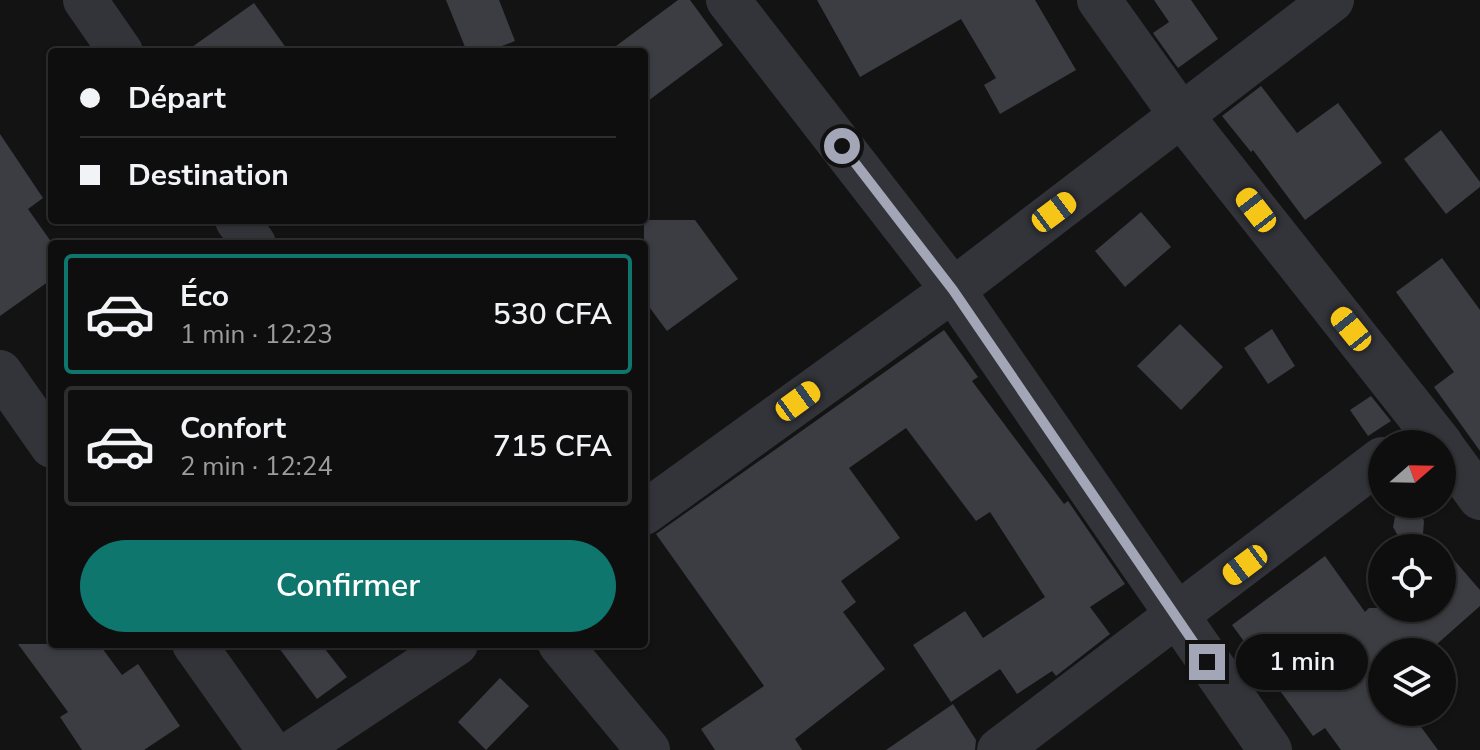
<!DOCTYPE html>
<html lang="fr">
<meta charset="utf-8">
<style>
body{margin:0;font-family:"Nunito Sans",sans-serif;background:#171718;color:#f1f3f6;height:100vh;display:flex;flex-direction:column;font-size:30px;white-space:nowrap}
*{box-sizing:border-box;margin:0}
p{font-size:26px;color:#9b9c9e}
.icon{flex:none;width:44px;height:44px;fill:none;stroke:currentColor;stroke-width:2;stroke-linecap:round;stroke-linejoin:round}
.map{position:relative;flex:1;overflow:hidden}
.details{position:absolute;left:48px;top:240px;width:600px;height:408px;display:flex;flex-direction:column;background:#0e0e0f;border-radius:8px;box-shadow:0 2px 6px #0004,0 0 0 2px #2e2e2f}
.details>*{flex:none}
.banner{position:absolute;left:48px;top:48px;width:600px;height:176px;border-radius:8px;box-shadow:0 2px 6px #0004,0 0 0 2px #2e2e2f;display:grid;align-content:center;height:176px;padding:0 32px;background:#0e0e0f}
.needle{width:52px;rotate:70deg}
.fabs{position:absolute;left:1368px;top:430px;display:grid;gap:16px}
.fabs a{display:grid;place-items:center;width:88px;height:88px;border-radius:50%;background:#0e0e0f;box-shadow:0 2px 6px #0004,0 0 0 2px #2e2e2f;font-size:40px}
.end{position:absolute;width:36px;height:36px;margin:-18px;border:10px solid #a3a6b6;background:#111;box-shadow:0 0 0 4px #111}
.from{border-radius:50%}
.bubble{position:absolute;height:56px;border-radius:28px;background:#0e0e0f;box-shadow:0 2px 6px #0004,0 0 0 2px #2e2e2f;font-size:26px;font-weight:600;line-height:56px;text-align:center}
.car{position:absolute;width:24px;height:48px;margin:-24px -12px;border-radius:10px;box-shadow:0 0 6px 2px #0007;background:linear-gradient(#f5c518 24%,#345 0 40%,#f5c518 0 76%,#345 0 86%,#f5c518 0)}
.banner b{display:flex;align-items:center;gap:28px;height:76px;font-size:30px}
.banner b+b{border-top:2px solid #2e2e2f}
.banner i{width:20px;height:20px;background:#f1f3f6}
ul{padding:14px 0 0;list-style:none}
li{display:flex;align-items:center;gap:24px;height:120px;margin:0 16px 12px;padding:0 16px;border:4px solid #2e2e2f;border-radius:8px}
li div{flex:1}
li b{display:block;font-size:30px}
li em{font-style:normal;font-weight:600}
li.current{border-color:#0f766e}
li>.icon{width:72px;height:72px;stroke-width:1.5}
.button{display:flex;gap:16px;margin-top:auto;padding:16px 32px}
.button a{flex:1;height:92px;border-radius:48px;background:#0f766e;color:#fff;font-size:32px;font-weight:600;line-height:92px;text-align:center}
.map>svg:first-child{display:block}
.building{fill:#3c3d42}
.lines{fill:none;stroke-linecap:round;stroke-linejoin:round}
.street{stroke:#33343a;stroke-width:44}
.route{stroke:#a3a6b6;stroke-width:10}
</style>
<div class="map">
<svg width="1480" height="750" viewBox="0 0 1480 750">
<rect width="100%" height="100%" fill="#131314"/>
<!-- building -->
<g class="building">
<path d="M446 0H499L515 41 486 52H467Z"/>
<path d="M678 0H690L723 45 644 104V52H608Z"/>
<path d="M817 0H1035L1076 70 1000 114 984 85 996 78 961 19 860 77Z"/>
<path d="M1154 0H1191L1218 39 1178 68 1153 33 1169 22Z"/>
<path d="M254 3 289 52H185Z"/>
<path d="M1261 86 1297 133 1338 103 1382 163 1305 220 1253 150 1251 152 1222 116Z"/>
<path d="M1441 130 1480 182V187L1446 214 1404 159Z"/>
<path d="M0 134 43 198 28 209 52 243V279L0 316Z"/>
<path d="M1141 212 1171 247 1125 287 1095 251Z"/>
<path d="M644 220H695L738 279 667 331 644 300Z"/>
<path d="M1442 258 1480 310V451L1434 387 1454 372 1396 292Z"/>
<path d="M1180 324 1223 367 1181 410 1137 366Z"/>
<path d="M1272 329 1295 366 1268 384 1244 348Z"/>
<path d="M944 330 978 377 972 381 1064 504 1068 501 1125 584 1090 607 1110 634 1056 676 1052 671 1017 694 1000 669 951 702 913 645 965 611 983 638 1045 597 990 512 976 521 906 428 849 468 900 538 841 581 856 602 843 612 885 669 795 739 802 750H715L701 729 764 686 656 534Z"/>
<path d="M1371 396 1391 421 1368 436 1350 410Z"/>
<path d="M1411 508 1420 513 1424 521 1422 547 1398 536 1393 527 1395 517 1401 510Z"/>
<path d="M1442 546 1480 590V606L1428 652H1382V712H1410L1438 750H1341L1325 728 1313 736 1232 625 1325 556 1365 612 1369 608H1442Z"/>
<path d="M18 644H99L122 675 138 664 180 726 144 750H82L60 717 68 712Z"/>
<path d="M276 644H321L347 677 317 699Z"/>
<path d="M500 678 529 706 486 750 458 722Z"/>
<path d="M953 704 976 740 975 750H886Z"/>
</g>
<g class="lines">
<!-- street -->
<g class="street">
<path d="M85 0 121 52"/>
<path d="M728 0 953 290 1270 750"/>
<path d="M1099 0 1181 115 1441 444"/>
<path d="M237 220 254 244"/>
<path d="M0 372 52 446"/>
<path d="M1442 446 1480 498"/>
<path d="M644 513 953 290 1332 0"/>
<path d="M194 644 269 750"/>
<path d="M560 644 648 750"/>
<path d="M296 750 456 644"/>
<path d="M999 750 1382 459"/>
</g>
</g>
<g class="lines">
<!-- route -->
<path class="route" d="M842 146 953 290 1207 662"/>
</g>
</svg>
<div class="fabs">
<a><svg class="needle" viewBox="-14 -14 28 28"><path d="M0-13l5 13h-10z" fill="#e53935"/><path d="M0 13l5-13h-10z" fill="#9b9c9e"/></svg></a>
<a><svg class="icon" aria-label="locate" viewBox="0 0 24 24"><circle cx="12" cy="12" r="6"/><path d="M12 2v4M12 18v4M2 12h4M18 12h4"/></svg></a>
<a><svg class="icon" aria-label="layers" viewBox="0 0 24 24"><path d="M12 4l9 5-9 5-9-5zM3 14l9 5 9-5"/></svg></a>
</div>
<i class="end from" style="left:842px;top:146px"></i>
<i class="end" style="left:1207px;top:662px"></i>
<div class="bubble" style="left:1236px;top:634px;width:132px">1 min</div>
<i class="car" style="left:1256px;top:210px;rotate:322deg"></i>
<i class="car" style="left:1054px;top:212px;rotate:53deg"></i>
<i class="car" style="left:1351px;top:329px;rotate:321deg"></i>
<i class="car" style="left:798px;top:401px;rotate:54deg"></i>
<i class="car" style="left:1245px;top:565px;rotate:233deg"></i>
<div class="banner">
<b><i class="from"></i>Départ</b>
<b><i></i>Destination</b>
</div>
<section class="details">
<ul>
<li class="current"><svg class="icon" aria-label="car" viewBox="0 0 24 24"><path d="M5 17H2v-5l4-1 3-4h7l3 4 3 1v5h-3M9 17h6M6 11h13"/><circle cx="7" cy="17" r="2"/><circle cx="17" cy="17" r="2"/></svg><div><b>Éco</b><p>1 min · 12:23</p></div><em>530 CFA</em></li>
<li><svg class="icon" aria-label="car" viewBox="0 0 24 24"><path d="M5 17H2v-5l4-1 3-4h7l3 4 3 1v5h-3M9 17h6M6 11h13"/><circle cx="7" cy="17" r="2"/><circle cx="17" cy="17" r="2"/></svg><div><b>Confort</b><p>2 min · 12:24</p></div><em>715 CFA</em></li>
</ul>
<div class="button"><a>Confirmer</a></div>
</section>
</div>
